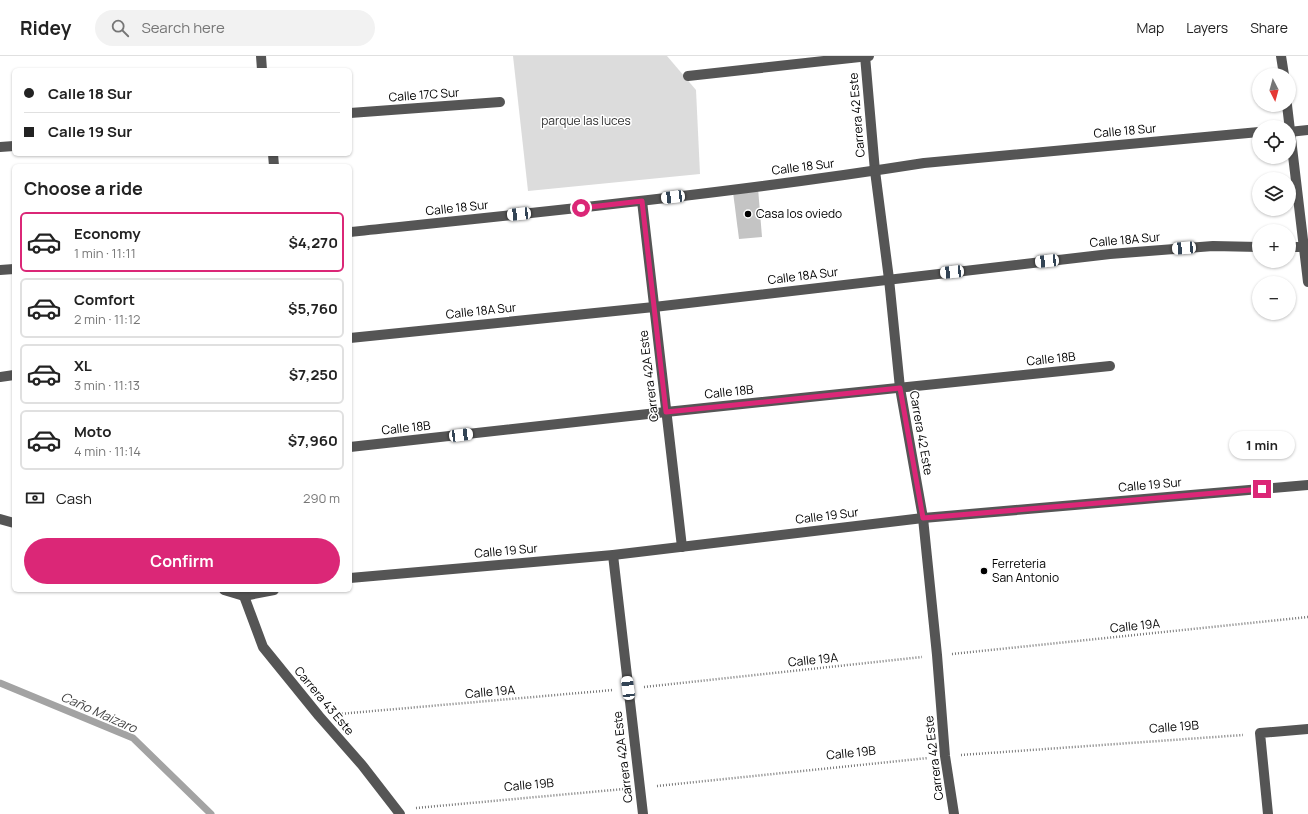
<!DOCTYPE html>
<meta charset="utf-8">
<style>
body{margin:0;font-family:Manrope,sans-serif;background:#f2f2f2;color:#222;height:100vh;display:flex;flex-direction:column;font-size:15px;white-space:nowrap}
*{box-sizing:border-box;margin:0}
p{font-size:13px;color:#767676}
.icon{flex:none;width:22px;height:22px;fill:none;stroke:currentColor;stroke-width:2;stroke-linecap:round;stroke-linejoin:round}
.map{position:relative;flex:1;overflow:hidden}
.drawer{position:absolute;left:12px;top:108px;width:340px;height:428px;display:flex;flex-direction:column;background:#fff;border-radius:6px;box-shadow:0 1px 3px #0004}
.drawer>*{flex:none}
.top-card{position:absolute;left:12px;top:12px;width:340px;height:88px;border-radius:6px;box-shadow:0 1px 3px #0004;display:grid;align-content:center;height:88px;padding:0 12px;background:#fff}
.needle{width:26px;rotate:174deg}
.controls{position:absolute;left:1252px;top:12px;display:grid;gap:8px}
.controls a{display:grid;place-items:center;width:44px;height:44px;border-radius:50%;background:#fff;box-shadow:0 1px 3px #0004;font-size:20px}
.end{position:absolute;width:18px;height:18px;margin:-9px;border:5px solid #db2777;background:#fff;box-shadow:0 0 0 2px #fff}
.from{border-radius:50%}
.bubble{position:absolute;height:28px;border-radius:14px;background:#fff;box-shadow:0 1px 3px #0004;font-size:13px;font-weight:700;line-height:28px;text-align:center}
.car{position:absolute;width:12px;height:24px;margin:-12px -6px;border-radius:5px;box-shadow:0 0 3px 1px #0007;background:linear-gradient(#fff 24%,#345 0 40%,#fff 0 76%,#345 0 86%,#fff 0)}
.top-card b{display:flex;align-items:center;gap:14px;height:38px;font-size:15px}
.top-card b+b{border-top:1px solid #e0e0e0}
.top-card i{width:10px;height:10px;background:#222}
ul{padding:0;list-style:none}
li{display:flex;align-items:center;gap:12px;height:60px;margin:0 8px 6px;padding:0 4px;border:2px solid #e0e0e0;border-radius:6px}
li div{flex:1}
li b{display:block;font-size:15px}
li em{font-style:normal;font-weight:700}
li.on{border-color:#db2777}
li>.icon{width:36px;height:36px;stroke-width:1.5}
h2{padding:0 12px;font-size:18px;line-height:48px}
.pay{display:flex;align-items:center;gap:10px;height:44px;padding:0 12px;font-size:15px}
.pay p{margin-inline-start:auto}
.button{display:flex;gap:8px;margin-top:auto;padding:8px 12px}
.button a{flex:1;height:46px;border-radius:24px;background:#db2777;color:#fff;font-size:16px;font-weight:700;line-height:46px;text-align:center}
header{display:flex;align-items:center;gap:24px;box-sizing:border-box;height:56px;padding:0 20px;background:#fff;border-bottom:1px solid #e0e0e0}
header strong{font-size:19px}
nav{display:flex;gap:22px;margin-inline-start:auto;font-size:14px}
.search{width:280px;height:36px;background:#f2f2f2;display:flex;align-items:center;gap:10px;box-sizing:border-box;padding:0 14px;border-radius:22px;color:#767676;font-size:15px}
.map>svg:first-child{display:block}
.green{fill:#dcdcdc}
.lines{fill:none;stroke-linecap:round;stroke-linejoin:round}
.stream{stroke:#a3a3a3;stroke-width:7}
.building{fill:#c4c4c4}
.path{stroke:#777;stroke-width:2.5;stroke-dasharray:1 2;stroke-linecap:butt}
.minor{stroke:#555;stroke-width:10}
.route{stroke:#db2777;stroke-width:5}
.poi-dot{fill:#000;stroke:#fff;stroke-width:1.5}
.labels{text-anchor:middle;stroke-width:3;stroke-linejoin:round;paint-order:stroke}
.street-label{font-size:12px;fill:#000;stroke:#fff}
.park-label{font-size:12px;fill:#333;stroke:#fff}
.poi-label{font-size:12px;fill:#000;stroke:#fff;text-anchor:start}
.water-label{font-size:13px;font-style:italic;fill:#444;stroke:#fff}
</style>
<header>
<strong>Ridey</strong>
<div class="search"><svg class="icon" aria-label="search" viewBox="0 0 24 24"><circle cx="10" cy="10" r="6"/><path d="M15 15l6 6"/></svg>Search here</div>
<nav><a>Map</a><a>Layers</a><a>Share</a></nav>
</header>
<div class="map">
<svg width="1308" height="758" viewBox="0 0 1308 758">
<rect width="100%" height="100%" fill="#fff"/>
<!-- green -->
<path class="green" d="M513 0H667L696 34 700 118 528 135Z"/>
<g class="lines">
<!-- stream -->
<path class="stream" d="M0 627 133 682 211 758"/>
</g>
<!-- building -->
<path class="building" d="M758 132 762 181 739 183 733 136Z"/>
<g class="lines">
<!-- path -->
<g class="path">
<path d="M952 598 1308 561"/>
<path d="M644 631 922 601"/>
<path d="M339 658 613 634"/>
<path d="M961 699 1243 679"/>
<path d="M657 730 928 702"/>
<path d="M416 752 624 733"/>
</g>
<!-- minor -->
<g class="minor">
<path d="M261 0 262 14"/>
<path d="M865 0 875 115 889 223 900 332 923 462 937 599 945 700 954 758"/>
<path d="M1281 0 1284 19"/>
<path d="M688 20 869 0"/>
<path d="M1287 49 1308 226"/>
<path d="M350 57 500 46"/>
<path d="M1289 76 1308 74"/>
<path d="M0 91 14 90"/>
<path d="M273 98 274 110"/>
<path d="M642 145 682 491"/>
<path d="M350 176C542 156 734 137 924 107L1259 76"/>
<path d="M1289 191H1308"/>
<path d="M0 214 14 213"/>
<path d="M350 282 654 251 1110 198 1213 190 1259 191"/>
<path d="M0 321 14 319"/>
<path d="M350 391 666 356 1110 310"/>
<path d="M0 463 14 467"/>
<path d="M613 499 643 758"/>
<path d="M350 522 613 499 923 462 1308 429"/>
<path d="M224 534 244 540 274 534"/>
<path d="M244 540 263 591 319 660 362 709 400 758"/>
<path d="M1268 758 1260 677 1308 673"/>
</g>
</g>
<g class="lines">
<!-- route -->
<path class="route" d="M581 152 642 145 666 356 900 332 923 462 1262 433"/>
</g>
<!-- markers -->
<g class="poi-dot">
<circle cx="748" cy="158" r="4"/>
<circle cx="984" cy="515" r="4"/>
</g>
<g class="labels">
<!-- street labels -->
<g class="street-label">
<text transform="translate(424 39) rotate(-4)" y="4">Calle 17C Sur</text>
<text transform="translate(857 59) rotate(-95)" y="4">Carrera 42 Este</text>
<text transform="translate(1125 75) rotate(-5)" y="4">Calle 18 Sur</text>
<text transform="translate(803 111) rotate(-7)" y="4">Calle 18 Sur</text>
<text transform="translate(457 152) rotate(-6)" y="4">Calle 18 Sur</text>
<text transform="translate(1125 184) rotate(-5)" y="4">Calle 18A Sur</text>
<text transform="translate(803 220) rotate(-7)" y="4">Calle 18A Sur</text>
<text transform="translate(481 255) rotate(-6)" y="4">Calle 18A Sur</text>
<text transform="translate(1051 303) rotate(-6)" y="4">Calle 18B</text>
<text transform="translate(649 320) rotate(-97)" y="4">Carrera 42A Este</text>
<text transform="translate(729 336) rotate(-6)" y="4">Calle 18B</text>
<text transform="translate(406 372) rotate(-6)" y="4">Calle 18B</text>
<text transform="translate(921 377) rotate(80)" y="4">Carrera 42 Este</text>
<text transform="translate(1150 429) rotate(-5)" y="4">Calle 19 Sur</text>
<text transform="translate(827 460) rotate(-7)" y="4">Calle 19 Sur</text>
<text transform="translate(506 495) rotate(-5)" y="4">Calle 19 Sur</text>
<text transform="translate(1135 570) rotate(-6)" y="4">Calle 19A</text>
<text transform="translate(813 604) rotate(-6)" y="4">Calle 19A</text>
<text transform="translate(490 636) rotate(-5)" y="4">Calle 19A</text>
<text transform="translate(324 645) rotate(50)" y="4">Carrera 43 Este</text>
<text transform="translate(1174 671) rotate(-4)" y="4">Calle 19B</text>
<text transform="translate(851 697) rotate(-6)" y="4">Calle 19B</text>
<text transform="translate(623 701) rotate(-97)" y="4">Carrera 42A Este</text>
<text transform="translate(934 702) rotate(-97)" y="4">Carrera 42 Este</text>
<text transform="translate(529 729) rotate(-5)" y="4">Calle 19B</text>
</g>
<!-- park labels -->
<g class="park-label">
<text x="586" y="69">parque las luces</text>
</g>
<!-- poi labels -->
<g class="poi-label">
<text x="756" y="162">Casa los oviedo</text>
<text x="992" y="512">Ferreteria<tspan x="992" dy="14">San Antonio</tspan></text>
</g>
<!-- water labels -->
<g class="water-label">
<text transform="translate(99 656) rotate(24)" y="5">Caño Maizaro</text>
</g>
</g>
</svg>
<div class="controls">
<a><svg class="needle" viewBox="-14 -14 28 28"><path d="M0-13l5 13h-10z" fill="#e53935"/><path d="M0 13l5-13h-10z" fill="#767676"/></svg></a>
<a><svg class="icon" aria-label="locate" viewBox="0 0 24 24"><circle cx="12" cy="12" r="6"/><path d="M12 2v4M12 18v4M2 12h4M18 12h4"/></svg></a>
<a><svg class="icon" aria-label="layers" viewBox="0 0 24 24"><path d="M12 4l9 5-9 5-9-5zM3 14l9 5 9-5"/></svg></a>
<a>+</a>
<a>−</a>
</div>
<i class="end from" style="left:581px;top:152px"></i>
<i class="end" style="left:1262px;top:433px"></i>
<div class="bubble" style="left:1229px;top:375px;width:66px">1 min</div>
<i class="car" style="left:673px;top:141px;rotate:263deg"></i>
<i class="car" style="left:519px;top:158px;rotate:264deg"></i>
<i class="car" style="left:1184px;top:192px;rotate:266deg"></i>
<i class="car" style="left:1047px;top:205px;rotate:264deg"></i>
<i class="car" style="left:952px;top:216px;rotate:264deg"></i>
<i class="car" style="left:461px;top:379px;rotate:83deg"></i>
<i class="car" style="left:628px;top:632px;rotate:353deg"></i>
<div class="top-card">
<b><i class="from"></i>Calle 18 Sur</b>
<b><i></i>Calle 19 Sur</b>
</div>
<section class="drawer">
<h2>Choose a ride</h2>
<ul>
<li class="on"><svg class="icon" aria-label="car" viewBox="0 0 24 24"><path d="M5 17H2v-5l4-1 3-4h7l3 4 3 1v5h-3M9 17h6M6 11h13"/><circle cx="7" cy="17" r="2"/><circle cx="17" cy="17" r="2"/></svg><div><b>Economy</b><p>1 min · 11:11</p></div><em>$4,270</em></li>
<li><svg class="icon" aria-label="car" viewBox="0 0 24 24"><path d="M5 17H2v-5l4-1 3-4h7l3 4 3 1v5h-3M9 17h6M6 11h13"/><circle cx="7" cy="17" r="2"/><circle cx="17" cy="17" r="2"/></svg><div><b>Comfort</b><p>2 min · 11:12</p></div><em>$5,760</em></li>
<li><svg class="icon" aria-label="car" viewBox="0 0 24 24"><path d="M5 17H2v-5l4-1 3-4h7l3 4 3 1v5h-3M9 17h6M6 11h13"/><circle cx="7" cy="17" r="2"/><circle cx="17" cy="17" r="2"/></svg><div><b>XL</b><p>3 min · 11:13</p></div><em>$7,250</em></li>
<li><svg class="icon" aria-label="car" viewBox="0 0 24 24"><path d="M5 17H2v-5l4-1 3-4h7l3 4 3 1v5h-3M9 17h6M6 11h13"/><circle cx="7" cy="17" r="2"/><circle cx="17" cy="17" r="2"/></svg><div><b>Moto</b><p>4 min · 11:14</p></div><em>$7,960</em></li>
</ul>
<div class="pay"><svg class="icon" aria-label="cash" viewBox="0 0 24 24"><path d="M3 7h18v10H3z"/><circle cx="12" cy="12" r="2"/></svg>Cash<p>290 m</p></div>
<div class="button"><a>Confirm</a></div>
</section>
</div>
